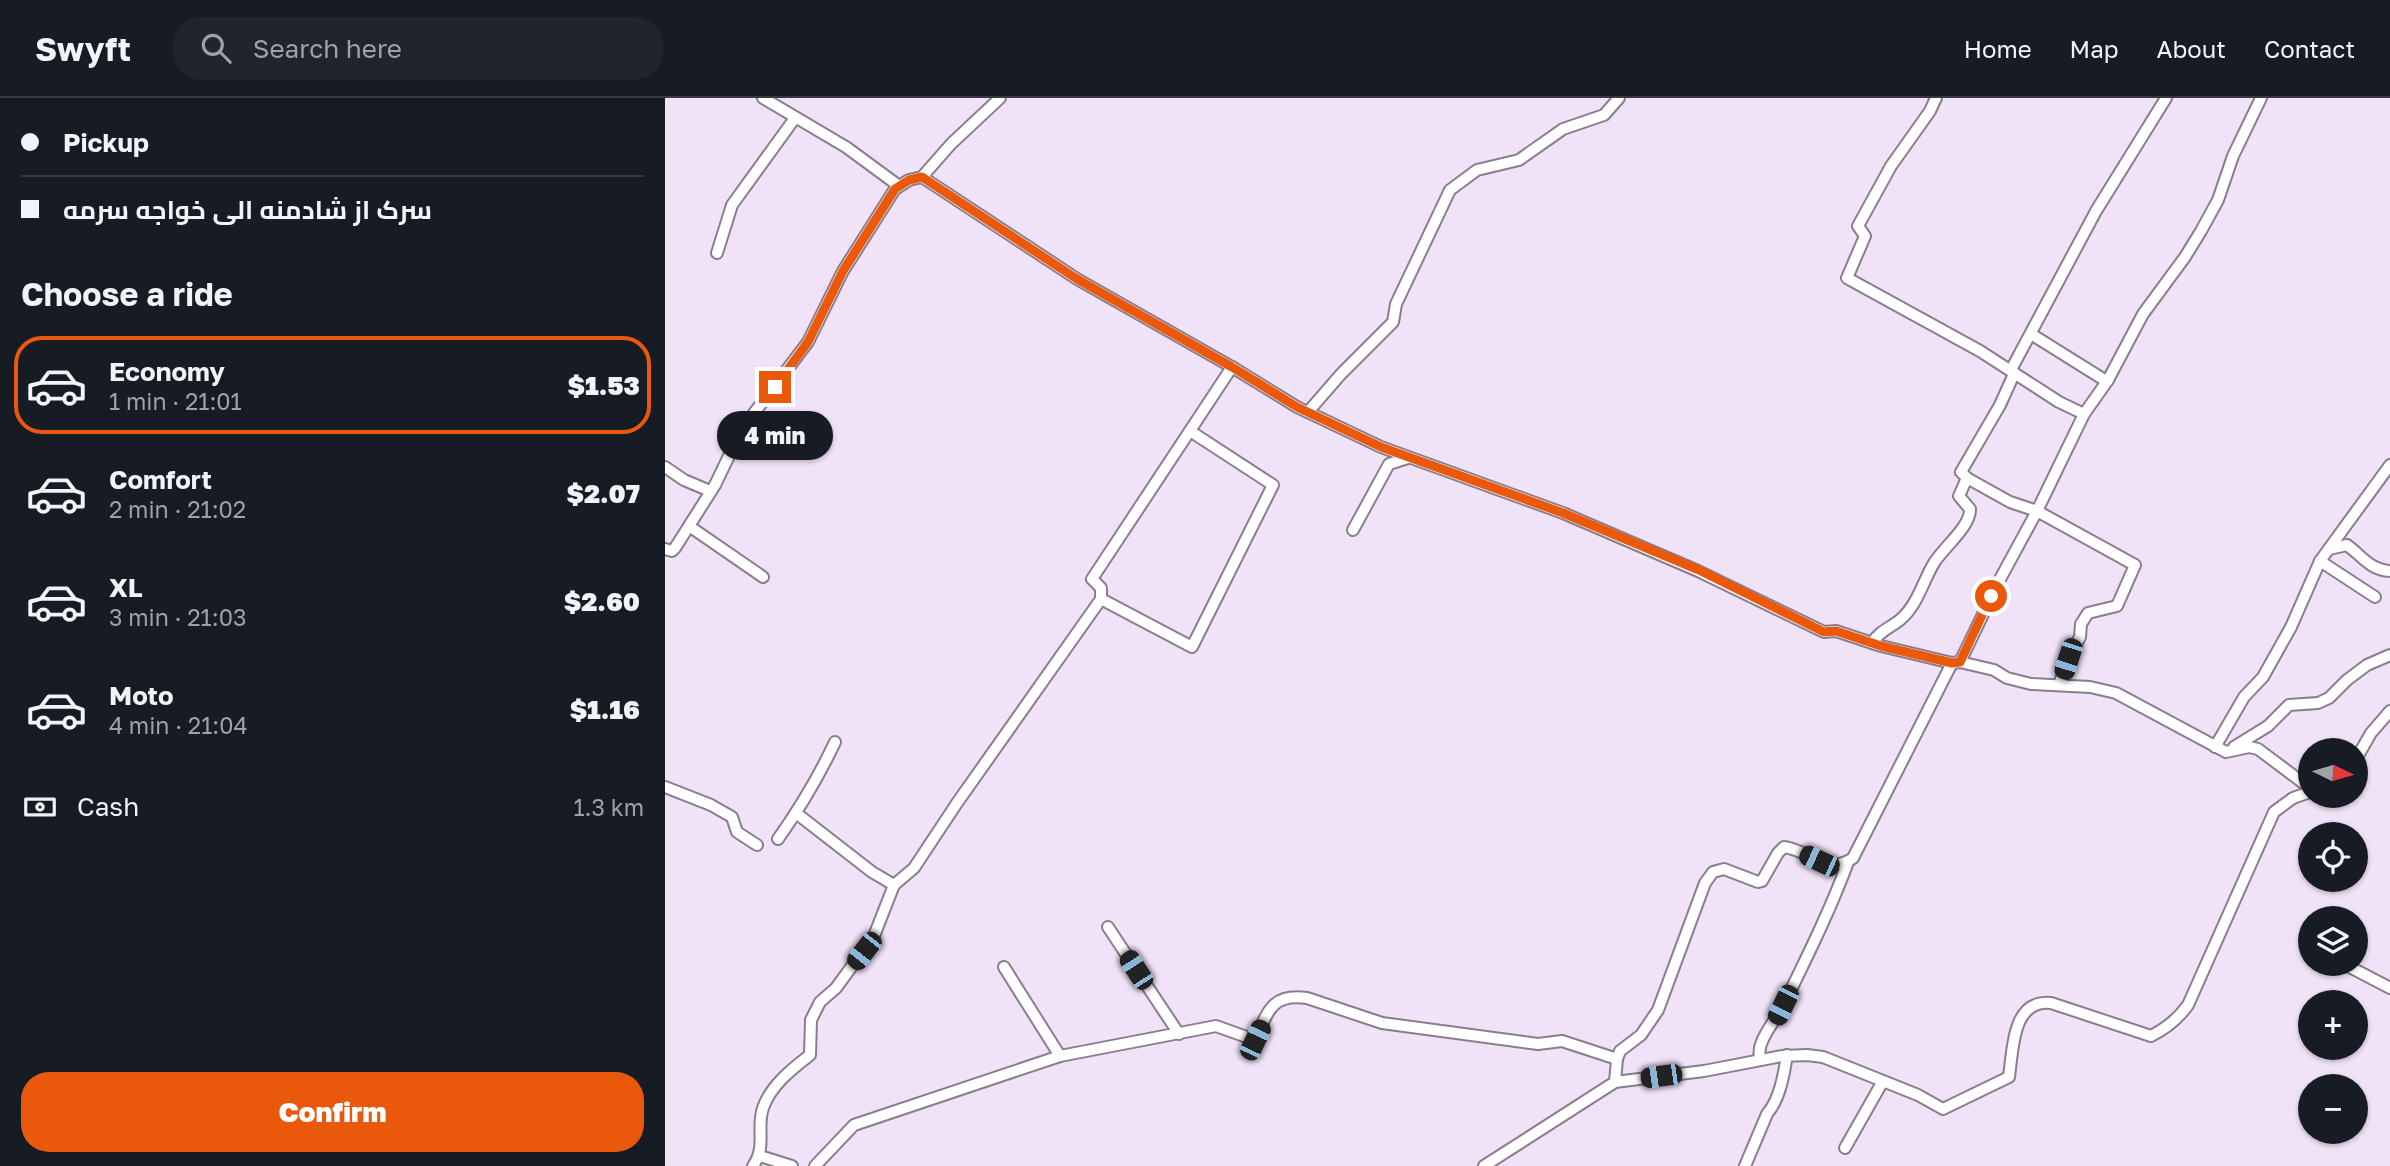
<!DOCTYPE html>
<meta charset="utf-8">
<style>
body{margin:0;font-family:"Golos Text",Cairo,sans-serif;background:#20242c;color:#f1f3f6;height:100vh;display:flex;flex-direction:column;font-size:26px;white-space:nowrap}
*{box-sizing:border-box;margin:0}
p{font-size:23px;color:#9ea1a6}
.icon{flex:none;width:38px;height:38px;fill:none;stroke:currentColor;stroke-width:2;stroke-linecap:round;stroke-linejoin:round}
.map{position:relative;flex:1;overflow:hidden}
.details{display:flex;flex-direction:column;background:#171b24;width:665px}
.details>*{flex:none}
.top-card{display:grid;align-content:center;height:154px;padding:0 21px;background:#171b24}
.needle{width:46px;rotate:95deg}
.tools{position:absolute;left:1633px;top:640px;display:grid;gap:14px}
.tools a{display:grid;place-items:center;width:70px;height:70px;border-radius:50%;background:#171b24;box-shadow:0 2px 5px #0004;font-size:35px}
.end{position:absolute;width:32px;height:32px;margin:-16px;border:9px solid #ea580c;background:#fff;box-shadow:0 0 0 4px #fff}
.from{border-radius:50%}
.bubble{position:absolute;height:49px;border-radius:24px;background:#171b24;box-shadow:0 2px 5px #0004;font-size:23px;font-weight:800;line-height:49px;text-align:center}
.car{position:absolute;width:21px;height:42px;margin:-21px -10px;border-radius:9px;box-shadow:0 0 5px 2px #0007;background:linear-gradient(#222 24%,#8ab4d8 0 40%,#222 0 76%,#8ab4d8 0 86%,#222 0)}
.top-card b{display:flex;align-items:center;gap:24px;height:66px;font-size:26px}
.top-card b+b{border-top:2px solid #363941}
.top-card i{width:18px;height:18px;background:#f1f3f6}
ul{padding:0;list-style:none}
li{display:flex;align-items:center;gap:21px;height:98px;margin:0 14px 10px;padding:0 7px;border:4px solid transparent;border-radius:28px}
li div{flex:1}
li b{display:block;font-size:26px}
li em{font-style:normal;font-weight:800}
li.on{border-color:#ea580c}
li>.icon{width:63px;height:63px;stroke-width:1.5}
h2{padding:0 21px;font-size:32px;line-height:84px}
.pay{display:flex;align-items:center;gap:18px;height:77px;padding:0 21px;font-size:26px}
.pay p{margin-inline-start:auto}
.primary-button{display:flex;gap:14px;margin-top:auto;padding:14px 21px}
.primary-button a{flex:1;height:80px;border-radius:28px;background:#ea580c;color:#fff;font-size:28px;font-weight:800;line-height:80px;text-align:center}
header{display:flex;align-items:center;gap:42px;box-sizing:border-box;height:98px;padding:0 35px;background:#171b24;border-bottom:2px solid #363941}
header strong{font-size:33px}
nav{display:flex;gap:38px;margin-inline-start:auto;font-size:24px}
.search{width:490px;height:63px;background:#20242c;display:flex;align-items:center;gap:18px;box-sizing:border-box;padding:0 24px;border-radius:28px;color:#9ea1a6;font-size:26px}
main{display:flex;flex:1;min-height:0}
.map>svg:first-child{display:block}
.lines{fill:none;stroke-linecap:round;stroke-linejoin:round}
.minor-casing{stroke:#897d8e;stroke-width:14}
.minor{stroke:#fff;stroke-width:10}
.route{stroke:#ea580c;stroke-width:9}
</style>
<header>
<strong>Swyft</strong>
<div class="search"><svg class="icon" aria-label="search" viewBox="0 0 24 24"><circle cx="10" cy="10" r="6"/><path d="M15 15l6 6"/></svg>Search here</div>
<nav><a>Home</a><a>Map</a><a>About</a><a>Contact</a></nav>
</header>
<main>
<section class="details">
<div class="top-card">
<b><i class="from"></i>Pickup</b>
<b><i></i>سرک از شادمنه الی خواجه سرمه</b>
</div>
<h2>Choose a ride</h2>
<ul>
<li class="on"><svg class="icon" aria-label="car" viewBox="0 0 24 24"><path d="M5 17H2v-5l4-1 3-4h7l3 4 3 1v5h-3M9 17h6M6 11h13"/><circle cx="7" cy="17" r="2"/><circle cx="17" cy="17" r="2"/></svg><div><b>Economy</b><p>1 min · 21:01</p></div><em>$1.53</em></li>
<li><svg class="icon" aria-label="car" viewBox="0 0 24 24"><path d="M5 17H2v-5l4-1 3-4h7l3 4 3 1v5h-3M9 17h6M6 11h13"/><circle cx="7" cy="17" r="2"/><circle cx="17" cy="17" r="2"/></svg><div><b>Comfort</b><p>2 min · 21:02</p></div><em>$2.07</em></li>
<li><svg class="icon" aria-label="car" viewBox="0 0 24 24"><path d="M5 17H2v-5l4-1 3-4h7l3 4 3 1v5h-3M9 17h6M6 11h13"/><circle cx="7" cy="17" r="2"/><circle cx="17" cy="17" r="2"/></svg><div><b>XL</b><p>3 min · 21:03</p></div><em>$2.60</em></li>
<li><svg class="icon" aria-label="car" viewBox="0 0 24 24"><path d="M5 17H2v-5l4-1 3-4h7l3 4 3 1v5h-3M9 17h6M6 11h13"/><circle cx="7" cy="17" r="2"/><circle cx="17" cy="17" r="2"/></svg><div><b>Moto</b><p>4 min · 21:04</p></div><em>$1.16</em></li>
</ul>
<div class="pay"><svg class="icon" aria-label="cash" viewBox="0 0 24 24"><path d="M3 7h18v10H3z"/><circle cx="12" cy="12" r="2"/></svg>Cash<p>1.3 km</p></div>
<div class="primary-button"><a>Confirm</a></div>
</section>
<div class="map">
<svg width="1725" height="1068" viewBox="0 0 1725 1068">
<rect width="100%" height="100%" fill="#f1e3f7"/>
<g class="lines">
<defs>
<g id="minor">
<path d="M98 0 181 49 234 88"/>
<path d="M1271 0 1265 13 1226 68 1193 128 1200 138 1182 180 1315 253 1394 304 1419 316 1372 413 1470 467 1452 508 1423 515 1416 526 1415 539 1403 561 1394 587"/>
<path d="M257 79 412 181 567 269 632 309 716 349 898 415 1033 473 1159 534 1171 533 1216 548 1287 565 1295 564 1329 572 1342 580 1366 586 1425 589 1451 595 1561 654 1584 649 1593 651 1645 690"/>
<path d="M52 155 67 107 130 20"/>
<path d="M1366 236 1438 281 1443 282"/>
<path d="M643 314 676 276 728 224 731 206 785 92 812 72 854 62 898 31 939 17 954 0"/>
<path d="M1419 316 1443 282 1478 216 1520 159 1536 133 1553 102 1568 58 1596 0"/>
<path d="M0 369 19 382 45 393"/>
<path d="M24 428 98 479"/>
<path d="M688 432 724 366 743 360"/>
<path d="M0 451 7 453 10 450 50 387 77 331 143 244 178 173 230 91 244 82 257 79 286 46 335 0"/>
<path d="M1664 451 1682 447C1697 458 1705 472 1725 473"/>
<path d="M1655 463 1710 499"/>
<path d="M436 501 527 549 608 387 525 333"/>
<path d="M1207 545C1214 533 1227 529 1236 521 1253 506 1258 483 1269 465 1278 450 1306 428 1305 411L1294 398 1302 380 1296 374 1335 307 1349 276 1347 270 1431 113 1501 0"/>
<path d="M1295 564 1334 483 1372 413 1345 404 1302 380"/>
<path d="M1550 649 1579 599 1598 579 1626 529 1655 463 1725 367"/>
<path d="M1569 649 1603 628 1624 607 1653 605 1664 600 1682 582 1702 567 1725 557"/>
<path d="M1690 663 1706 635 1725 613"/>
<path d="M0 689 46 707 67 719 72 734 92 747"/>
<path d="M131 715 207 774 229 787"/>
<path d="M113 741C135 710 154 678 170 644"/>
<path d="M443 829 514 936"/>
<path d="M1679 866 1725 890"/>
<path d="M339 869 395 958"/>
<path d="M1095 962C1094 955 1094 951 1096 946 1101 932 1111 921 1118 908 1141 861 1165 813 1183 764"/>
<path d="M950 984 952 961 955 953 976 937 993 912 1040 785 1048 774 1059 771 1093 784 1097 783 1113 755 1119 749C1144 752 1163 778 1188 760L1287 565"/>
<path d="M1180 1050 1218 983"/>
<path d="M95 1058 127 1068"/>
<path d="M88 1068C102 1048 91 1030 98 1010 106 987 127 971 145 957L146 922 155 904 171 890 209 838 229 787 249 770 292 705 436 501V490L427 481 567 269"/>
<path d="M150 1068 189 1027 395 958 551 928 590 942C603 914 606 895 642 900L717 925 873 946 897 943 952 961"/>
<path d="M819 1068 950 984 1039 973 1117 958 1142 957 1158 959 1253 997 1278 1011 1344 979C1348 951 1347 901 1386 905L1486 938C1502 930 1513 921 1523 907L1609 714 1628 700 1645 694"/>
<path d="M1080 1068 1102 1016C1115 1001 1119 976 1122 957"/>
</g>
</defs>
<!-- minor casing -->
<use href="#minor" class="minor-casing"/>
<!-- minor -->
<use href="#minor" class="minor"/>
</g>
<g class="lines">
<!-- route -->
<path class="route" d="M110 289 143 244 178 173 230 91 244 82 257 79 412 181 567 269 632 309 716 349 898 415 1034 472 1159 534 1171 533 1216 548 1287 565 1295 564 1326 498"/>
</g>
</svg>
<div class="tools">
<a><svg class="needle" viewBox="-14 -14 28 28"><path d="M0-13l5 13h-10z" fill="#e53935"/><path d="M0 13l5-13h-10z" fill="#9ea1a6"/></svg></a>
<a><svg class="icon" aria-label="locate" viewBox="0 0 24 24"><circle cx="12" cy="12" r="6"/><path d="M12 2v4M12 18v4M2 12h4M18 12h4"/></svg></a>
<a><svg class="icon" aria-label="layers" viewBox="0 0 24 24"><path d="M12 4l9 5-9 5-9-5zM3 14l9 5 9-5"/></svg></a>
<a>+</a>
<a>−</a>
</div>
<i class="end from" style="left:1326px;top:498px"></i>
<i class="end" style="left:110px;top:289px"></i>
<div class="bubble" style="left:52px;top:313px;width:116px">4 min</div>
<i class="car" style="left:1403px;top:561px;rotate:198deg"></i>
<i class="car" style="left:1154px;top:763px;rotate:295deg"></i>
<i class="car" style="left:199px;top:853px;rotate:218deg"></i>
<i class="car" style="left:471px;top:872px;rotate:327deg"></i>
<i class="car" style="left:1118px;top:907px;rotate:206deg"></i>
<i class="car" style="left:590px;top:942px;rotate:25deg"></i>
<i class="car" style="left:996px;top:978px;rotate:262deg"></i>
</div>
</main>
